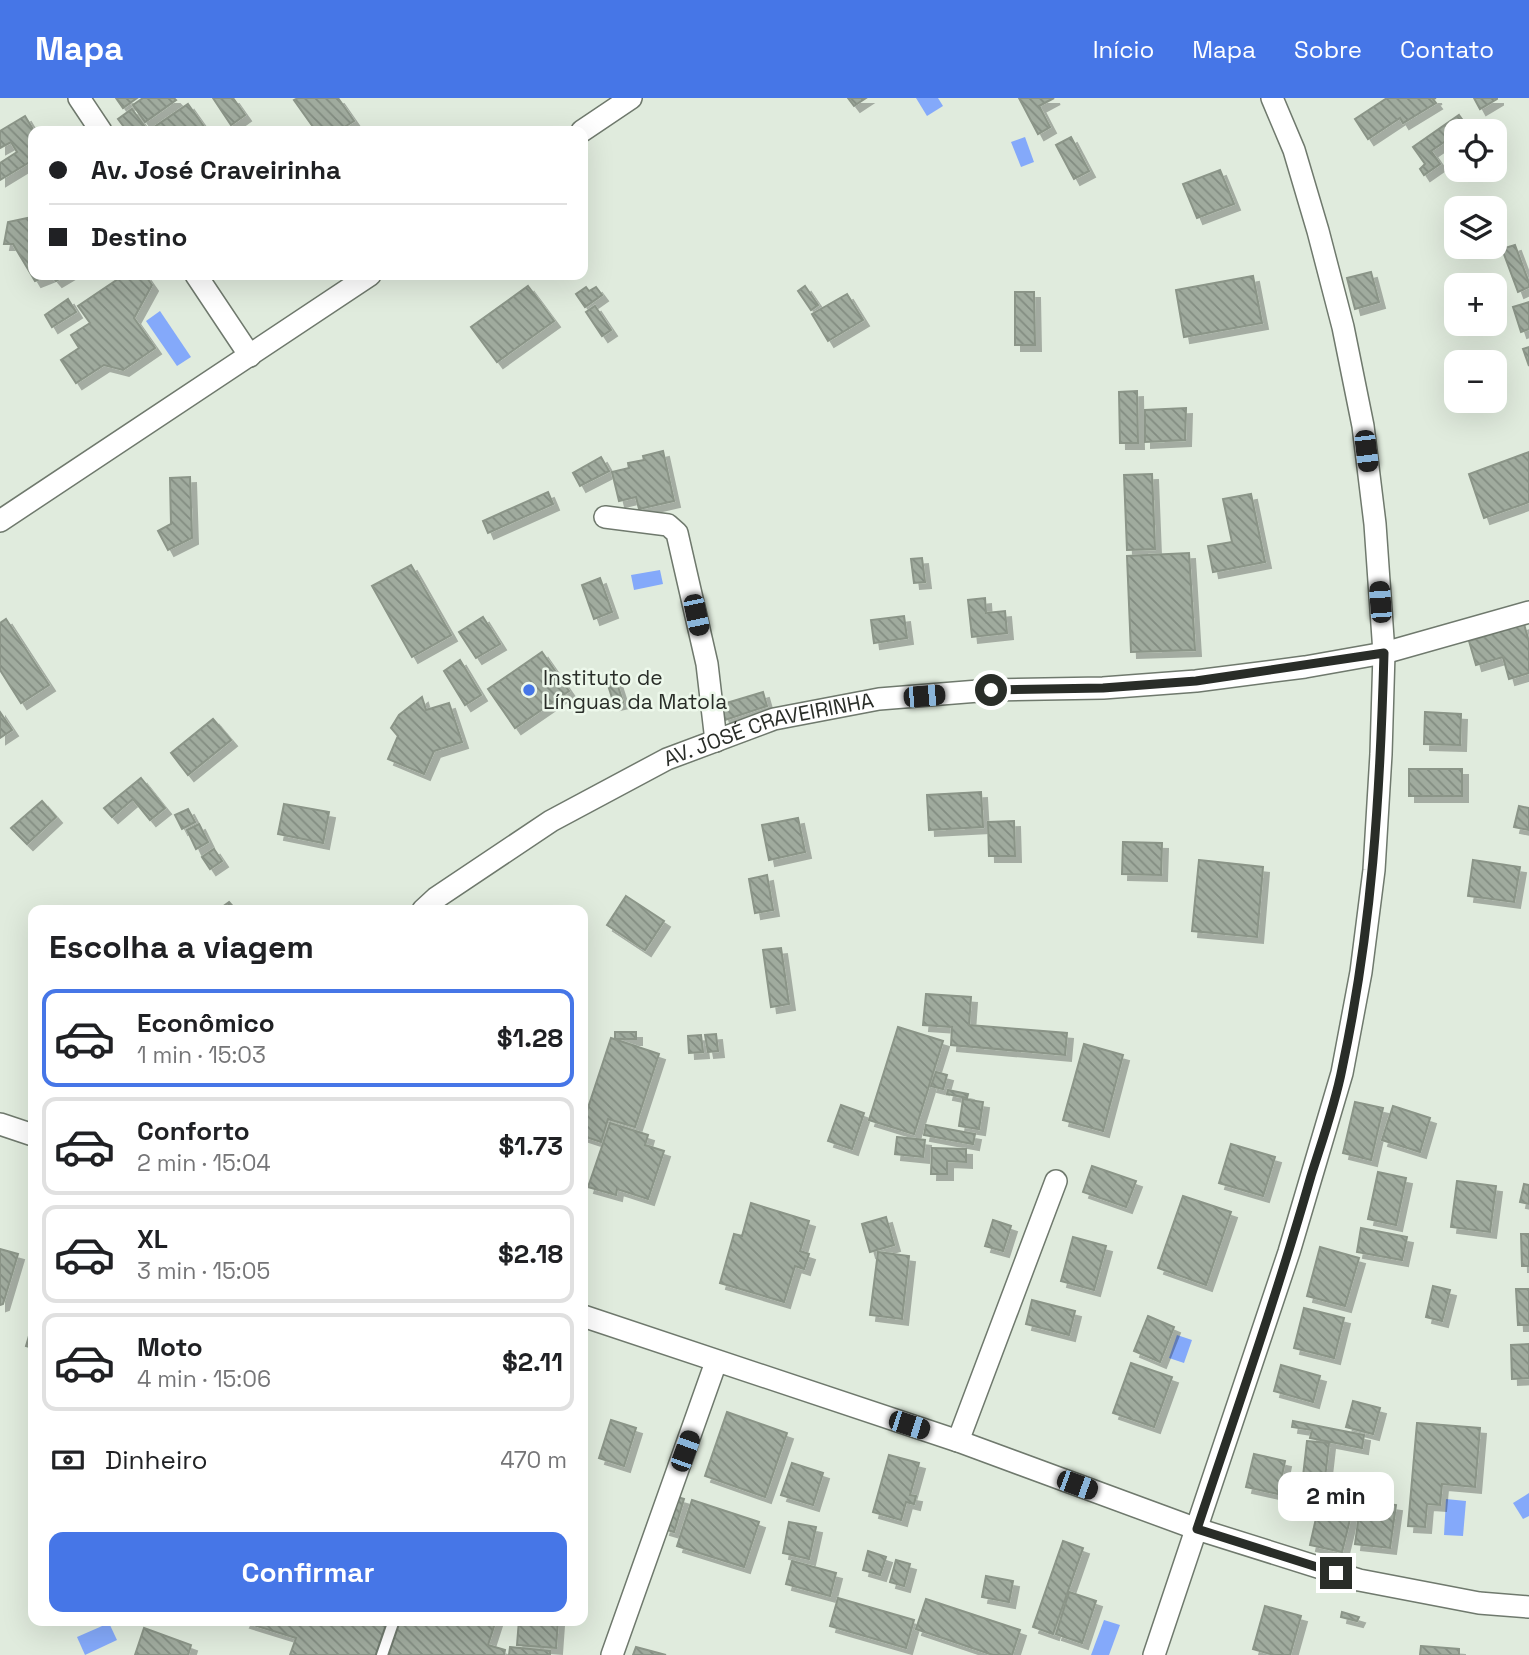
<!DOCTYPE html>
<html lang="pt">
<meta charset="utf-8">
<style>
body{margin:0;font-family:"Space Grotesk",sans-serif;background:#f6f6f6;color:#202124;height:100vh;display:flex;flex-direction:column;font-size:26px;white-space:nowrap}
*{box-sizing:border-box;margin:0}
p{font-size:23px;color:#757577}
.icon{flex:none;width:38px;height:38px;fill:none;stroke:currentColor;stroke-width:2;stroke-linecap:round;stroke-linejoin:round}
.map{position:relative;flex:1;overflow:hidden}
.panel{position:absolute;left:28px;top:807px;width:560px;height:721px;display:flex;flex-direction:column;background:#fff;border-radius:14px;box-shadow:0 7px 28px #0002}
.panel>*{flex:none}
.banner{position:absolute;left:28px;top:28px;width:560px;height:154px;border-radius:14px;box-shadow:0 7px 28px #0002;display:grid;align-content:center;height:154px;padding:0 21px;background:#fff}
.tools{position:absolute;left:1444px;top:21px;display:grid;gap:14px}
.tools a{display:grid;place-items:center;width:63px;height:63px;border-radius:14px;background:#fff;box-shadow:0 7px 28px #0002;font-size:35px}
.end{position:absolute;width:32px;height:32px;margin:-16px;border:9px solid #292d28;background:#fff;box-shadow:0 0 0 4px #fff}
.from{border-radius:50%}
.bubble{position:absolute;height:49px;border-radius:14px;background:#fff;box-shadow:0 7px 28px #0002;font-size:23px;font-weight:700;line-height:49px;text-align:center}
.car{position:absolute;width:21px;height:42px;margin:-21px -10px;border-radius:9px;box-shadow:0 0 5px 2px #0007;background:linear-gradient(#222 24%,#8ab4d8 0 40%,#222 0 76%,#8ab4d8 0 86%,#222 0)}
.banner b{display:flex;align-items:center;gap:24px;height:66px;font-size:26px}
.banner b+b{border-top:2px solid #e0e0e0}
.banner i{width:18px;height:18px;background:#202124}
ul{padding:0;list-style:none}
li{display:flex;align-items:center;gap:21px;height:98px;margin:0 14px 10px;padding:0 7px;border:4px solid #e0e0e0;border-radius:14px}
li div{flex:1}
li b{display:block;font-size:26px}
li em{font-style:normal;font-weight:700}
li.selected{border-color:#4676e7}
li>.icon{width:63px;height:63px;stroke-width:1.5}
h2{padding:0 21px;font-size:32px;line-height:84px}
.pay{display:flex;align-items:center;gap:18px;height:77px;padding:0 21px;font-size:26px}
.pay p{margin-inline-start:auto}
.action{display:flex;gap:14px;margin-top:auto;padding:14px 21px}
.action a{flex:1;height:80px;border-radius:14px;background:#4676e7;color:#fff;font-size:28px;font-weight:700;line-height:80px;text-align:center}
header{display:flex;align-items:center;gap:42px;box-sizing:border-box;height:98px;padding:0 35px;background:#4676e7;color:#fff}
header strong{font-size:33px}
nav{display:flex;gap:38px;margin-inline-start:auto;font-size:24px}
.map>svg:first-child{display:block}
.water{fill:#84a9fa}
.building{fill:url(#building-back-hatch);stroke:#8b9588;stroke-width:2;filter:url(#shadow)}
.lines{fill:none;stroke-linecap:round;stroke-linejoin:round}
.service-casing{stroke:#6f796d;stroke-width:14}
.minor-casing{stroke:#6f796d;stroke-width:24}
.service{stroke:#fff;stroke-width:10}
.minor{stroke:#fff;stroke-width:21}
.route{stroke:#292d28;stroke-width:9}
.poi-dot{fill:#4676e7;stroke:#edf8eb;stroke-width:2.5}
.labels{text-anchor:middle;stroke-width:5;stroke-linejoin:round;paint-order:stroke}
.poi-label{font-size:21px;fill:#292d28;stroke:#edf8eb;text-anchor:start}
.street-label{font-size:21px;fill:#292d28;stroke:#edf8eb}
</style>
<header>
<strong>Mapa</strong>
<nav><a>Início</a><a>Mapa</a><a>Sobre</a><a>Contato</a></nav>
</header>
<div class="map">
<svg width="1529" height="1557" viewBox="0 0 1529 1557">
<defs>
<pattern id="building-back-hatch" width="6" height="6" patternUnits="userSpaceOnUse" patternTransform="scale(1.75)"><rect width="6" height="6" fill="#a0ab9e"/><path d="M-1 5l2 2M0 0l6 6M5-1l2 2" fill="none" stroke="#828c81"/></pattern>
<filter id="shadow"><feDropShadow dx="6" dy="6" stdDeviation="0" flood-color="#0004"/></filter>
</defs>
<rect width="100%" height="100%" fill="#e0ebdd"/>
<!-- water -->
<g class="water">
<path d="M916 0H938L943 8 927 18Z"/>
<path d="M1025 39 1034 64 1021 69 1011 44Z"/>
<path d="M160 213 191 259 177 268 146 223Z"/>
<path d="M660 472 663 486 634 492 631 477Z"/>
<path d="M1177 1237 1192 1242 1184 1265 1169 1260Z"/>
<path d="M1529 1395V1418L1523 1421 1513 1405Z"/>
<path d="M1446 1401 1466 1403 1463 1438 1444 1437Z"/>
<path d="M1104 1522 1120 1527 1109 1557H1091Z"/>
<path d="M109 1525 117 1542 85 1557 77 1539Z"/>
</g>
<!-- building -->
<g class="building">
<path d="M116 0H137L123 10Z"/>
<path d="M143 0H174L176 2 145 24 133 7Z"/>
<path d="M213 0H233L245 17 231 27Z"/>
<path d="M298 0H338L354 23 338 33H316L294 2Z"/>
<path d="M848 0H866L854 8Z"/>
<path d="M1019 0H1054L1039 8 1050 29 1038 36Z"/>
<path d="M1387 0H1436L1433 1 1436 5 1403 25 1400 20 1368 41 1355 21Z"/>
<path d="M1474 0H1497V1L1480 11Z"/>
<path d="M188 6 207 33H151L150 32Z"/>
<path d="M132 11 145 29 139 33H127L118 21Z"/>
<path d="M1459 17 1467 28 1456 33V36L1431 53 1440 66 1424 77 1420 71 1425 66 1413 49Z"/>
<path d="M25 18 34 33 33 62 0 82V65L17 54 11 44 0 50V33Z"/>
<path d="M1071 39 1089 73 1074 81 1056 47Z"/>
<path d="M1220 72 1234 106 1197 120 1183 86Z"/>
<path d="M32 119 33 177H50L35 183 13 146H4L8 124Z"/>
<path d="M1515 147 1529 185V189L1518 194 1502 151Z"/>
<path d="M1371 174 1379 204 1355 211 1347 180Z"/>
<path d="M51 177H66L56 183Z"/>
<path d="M124 177H145L152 187 134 220 155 250 123 272 104 267 76 285 61 262 79 250 71 237 90 225 78 208Z"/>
<path d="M1253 178 1262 225 1184 239 1176 192Z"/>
<path d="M528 188 554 223 497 264 471 229Z"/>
<path d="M805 188 818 207 811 212 798 193Z"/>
<path d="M586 189 589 193 596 189 602 197 585 209 576 196Z"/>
<path d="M1015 194H1034L1035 247H1015Z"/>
<path d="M847 196 863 222 828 243 812 216Z"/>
<path d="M68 201 76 214 52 229 45 217Z"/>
<path d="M1529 204V231L1521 234 1513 209Z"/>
<path d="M595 208 611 232 602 238 586 214Z"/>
<path d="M1529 249V268L1523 251Z"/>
<path d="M1137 293 1138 345H1120L1119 294Z"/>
<path d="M1186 310 1185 342 1145 344V312Z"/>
<path d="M663 353 674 403 639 411 636 399 619 403 612 374 629 370 628 365 644 362 643 358Z"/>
<path d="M1529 354V404L1484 420 1469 376Z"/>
<path d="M601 359 609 373 580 388 573 375Z"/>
<path d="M1152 376 1155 451 1127 452 1124 377Z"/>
<path d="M190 379 192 440 168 452 158 433 171 426 170 380Z"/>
<path d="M548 394 553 406 488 435 483 423Z"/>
<path d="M1251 396 1265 464 1213 474 1208 448 1232 444 1223 401Z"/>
<path d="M1189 455 1195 552 1131 554 1127 458Z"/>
<path d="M922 460 925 484 914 485 911 461Z"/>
<path d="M411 467 451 537 412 559 372 488Z"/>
<path d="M600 480 612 514 594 521 582 487Z"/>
<path d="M985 500 986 515 1005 513 1007 535 972 539 968 502Z"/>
<path d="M904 518 907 540 874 545 871 522Z"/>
<path d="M483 519 500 546 476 560 459 534Z"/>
<path d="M6 521 49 587 21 605 0 572V525Z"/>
<path d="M1524 526 1529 544V575L1509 581 1503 559 1476 567 1469 543Z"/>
<path d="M542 554 569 593 515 630 488 591Z"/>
<path d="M460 562 481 597 465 607 444 573Z"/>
<path d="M616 582 623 604 614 606 607 584Z"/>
<path d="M763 594 767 608 725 622 720 607Z"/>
<path d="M422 599 426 612 449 605 462 644 434 653 424 676 388 661 398 638 391 630 399 617Z"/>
<path d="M0 614 12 632 0 640Z"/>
<path d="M1425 614 1461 616 1460 647 1424 646Z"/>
<path d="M213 621 231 642 188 677 171 655Z"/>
<rect x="1409" y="671" width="53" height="27"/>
<path d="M141 680 165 710 150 722 133 701 112 719 104 710Z"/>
<path d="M981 694 983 729 929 732 927 697Z"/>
<path d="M42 703 56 719 27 746 11 730Z"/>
<path d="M284 706 329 714 323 745 278 736Z"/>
<path d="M1519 708 1529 710V732L1514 729Z"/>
<path d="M188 711 195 724 182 731 175 717Z"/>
<path d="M798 720 805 754 769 762 762 727Z"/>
<path d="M1014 723 1015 758H989L988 724Z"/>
<path d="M199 726 208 744 196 751 187 732Z"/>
<path d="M1123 744 1162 745 1161 777 1122 776Z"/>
<path d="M214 751 222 763 210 771 202 759Z"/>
<path d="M1199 762 1263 769 1257 839 1192 833Z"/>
<path d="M1473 762 1520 769 1514 804 1468 798Z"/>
<path d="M767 777 773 812 755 815 749 781Z"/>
<path d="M626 798 664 823 645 852 607 827Z"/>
<path d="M229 804 236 812H218Z"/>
<path d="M781 850 789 906 771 909 763 852Z"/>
<path d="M926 896 971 899 969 927 1067 935 1065 957 951 947 952 929 923 927Z"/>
<path d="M898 929 943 943 914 1036 869 1022Z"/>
<rect x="615" y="934" width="21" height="7"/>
<path d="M716 936 718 953 708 954 705 937Z"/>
<path d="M701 937 703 954 689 955 688 938Z"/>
<path d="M611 940 659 956 635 1029 608 1021 601 1044 583 1038V1025Z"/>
<path d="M1084 946 1123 957 1103 1033 1063 1022Z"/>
<path d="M936 974 947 977 943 991 931 988Z"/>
<path d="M948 992 968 996 967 1000 947 996Z"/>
<path d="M963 1001 983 1004 979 1031 959 1028Z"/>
<path d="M1355 1004 1383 1010 1371 1062 1343 1055Z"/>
<path d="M841 1007 864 1015 852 1051 828 1043Z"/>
<path d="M1393 1008 1430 1020 1420 1054 1382 1042Z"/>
<path d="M610 1025 648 1037 645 1047 664 1053 648 1101 617 1091 616 1097 588 1089Z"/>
<path d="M926 1027 975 1036 973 1046 924 1037Z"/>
<path d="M897 1039 925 1042 923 1059 895 1056Z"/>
<path d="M1231 1046 1275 1059 1263 1098 1219 1085Z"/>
<path d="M932 1050 966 1051V1064L947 1063V1076H931Z"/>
<path d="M1092 1068 1136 1083 1126 1109 1083 1094Z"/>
<path d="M1378 1074 1406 1080 1396 1127 1368 1121Z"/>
<path d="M1457 1083 1496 1088 1490 1134 1451 1129Z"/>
<path d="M1524 1086 1529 1087V1106L1520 1104Z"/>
<path d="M1183 1098 1231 1114 1206 1187 1158 1170Z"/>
<path d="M751 1105 809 1123 800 1153 809 1156 804 1171 795 1168 784 1204 720 1185 734 1136 742 1138Z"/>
<path d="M886 1119 894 1147 870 1154 862 1126Z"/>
<path d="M993 1122 1011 1128 1003 1153 985 1148Z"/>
<path d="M1361 1130 1407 1139 1402 1162 1357 1154Z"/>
<path d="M1521 1136H1529V1168H1522Z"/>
<path d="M1073 1139 1106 1148 1094 1192 1061 1183Z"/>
<path d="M1320 1149 1359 1160 1345 1208 1307 1198Z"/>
<path d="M0 1151 18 1156 3 1206 0 1207Z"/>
<path d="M878 1154 909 1158 902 1221 870 1217Z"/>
<path d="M1433 1188 1450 1192 1442 1223 1426 1219Z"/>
<path d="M1516 1191H1529V1227H1518Z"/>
<path d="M1032 1202 1075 1213 1069 1237 1026 1226Z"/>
<path d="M1304 1210 1344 1220 1334 1260 1294 1250Z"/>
<path d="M1148 1218 1174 1229 1160 1264 1134 1253Z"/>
<path d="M33 1224V1250L26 1248Z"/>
<path d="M1529 1246V1280L1512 1281 1511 1247Z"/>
<path d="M1131 1265 1172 1279 1154 1329 1113 1315Z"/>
<path d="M1281 1267 1320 1278 1313 1304 1274 1293Z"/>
<path d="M1353 1303 1380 1310 1373 1336 1346 1329Z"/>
<path d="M727 1314 787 1335 765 1399 705 1378Z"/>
<path d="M611 1322 636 1330 624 1368 599 1360Z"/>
<path d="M1293 1323 1364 1337 1362 1350 1310 1340 1312 1332 1292 1329Z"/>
<path d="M1417 1325 1480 1330 1475 1389 1442 1386 1440 1407 1427 1406 1425 1429 1408 1428Z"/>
<path d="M1307 1343 1329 1345 1324 1389 1302 1387Z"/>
<path d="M1254 1356 1285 1363 1278 1396 1246 1389Z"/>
<path d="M889 1357 919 1365 910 1397 916 1398 914 1406 906 1404 901 1422 873 1414Z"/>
<path d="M792 1365 823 1375 813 1407 781 1397Z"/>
<path d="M674 1398 684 1401 674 1434 664 1431Z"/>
<path d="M1321 1398 1354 1405 1342 1454 1310 1447Z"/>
<path d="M692 1402 759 1424 744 1469 677 1448Z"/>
<path d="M1361 1402 1396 1407 1390 1450 1355 1446Z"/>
<path d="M789 1424 816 1429 809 1461 783 1455Z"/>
<path d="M1063 1443 1083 1450 1053 1536 1033 1529Z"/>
<path d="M868 1453 886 1459 880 1477 863 1472Z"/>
<path d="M896 1462 910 1466 904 1488 890 1484Z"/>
<path d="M792 1463 836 1475 830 1498 786 1486Z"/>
<path d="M986 1478 1013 1483 1009 1504 982 1499Z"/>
<path d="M1069 1494 1096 1503 1082 1545 1056 1536Z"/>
<path d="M838 1500 914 1522 906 1550 830 1528Z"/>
<path d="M926 1501 1020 1532 1012 1557H993L916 1531Z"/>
<path d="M1265 1508 1301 1518 1290 1557H1274L1253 1551Z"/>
<path d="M1342 1514 1359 1519 1357 1523 1341 1519Z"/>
<path d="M245 1522H496L488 1547 505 1552 504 1557H290L296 1540 244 1524Z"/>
<path d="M519 1522H558L556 1550 517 1547Z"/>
<path d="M144 1530 191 1547 188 1557H135Z"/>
<path d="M1421 1548 1459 1551V1557H1420Z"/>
<path d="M510 1549 550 1553V1557H509Z"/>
<path d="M636 1549 666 1557H633Z"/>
</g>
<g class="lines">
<defs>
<path id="service" d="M382 1557 394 1522"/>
<g id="minor">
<path d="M79 0 101 33"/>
<path d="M582 33 631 0"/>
<path d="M196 177 250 258"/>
<path d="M605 419 668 427 677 435 707 566 716 643"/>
<path d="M0 423 370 177"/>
<path id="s1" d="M423 812 436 800 551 723 667 661 774 621 879 601 991 592 1103 590 1196 583 1305 569 1384 555 1529 514"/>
<path d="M0 1026 33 1037"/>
<path d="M583 1218 958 1343 1197 1431 1359 1482 1479 1505 1529 1509"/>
<path d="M958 1343 1056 1083"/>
<path d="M612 1557 716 1264"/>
<path d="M1154 1557 1289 1154 1342 975 1361 874 1374 772 1381 656 1384 555 1375 426 1363 328 1343 229 1318 133 1294 52 1272 0"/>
</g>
</defs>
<!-- service casing -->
<use href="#service" class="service-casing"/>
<!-- minor casing -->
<use href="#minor" class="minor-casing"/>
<!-- service -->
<use href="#service" class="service"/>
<!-- minor -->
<use href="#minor" class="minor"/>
</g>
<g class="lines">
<!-- route -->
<path class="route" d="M991 592 1103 590 1196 583 1384 555C1380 698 1372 831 1342 971 1335 1007 1322 1043 1311 1078 1277 1197 1236 1314 1197 1431L1336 1475"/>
</g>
<!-- markers -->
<circle class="poi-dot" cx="529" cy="592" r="7"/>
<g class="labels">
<!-- poi labels -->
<g class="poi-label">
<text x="543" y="587">Instituto de<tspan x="543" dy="24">Línguas da Matola</tspan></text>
</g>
<!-- street labels -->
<g class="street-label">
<text dy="7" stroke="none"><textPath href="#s1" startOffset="394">AV. JOSÉ CRAVEIRINHA</textPath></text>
</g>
</g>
</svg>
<div class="tools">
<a><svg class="icon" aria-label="locate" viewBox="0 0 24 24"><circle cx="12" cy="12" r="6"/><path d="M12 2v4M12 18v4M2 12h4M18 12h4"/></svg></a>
<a><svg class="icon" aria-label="layers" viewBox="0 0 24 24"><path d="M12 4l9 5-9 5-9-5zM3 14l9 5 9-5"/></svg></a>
<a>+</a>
<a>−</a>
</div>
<i class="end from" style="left:991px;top:592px"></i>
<i class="end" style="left:1336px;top:1475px"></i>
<div class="bubble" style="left:1278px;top:1374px;width:116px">2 min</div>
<i class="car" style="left:1366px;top:353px;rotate:173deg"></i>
<i class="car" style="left:1380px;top:504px;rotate:356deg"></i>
<i class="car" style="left:696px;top:517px;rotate:168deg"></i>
<i class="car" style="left:924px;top:598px;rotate:85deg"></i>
<i class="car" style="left:909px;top:1327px;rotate:108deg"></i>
<i class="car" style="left:685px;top:1353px;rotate:20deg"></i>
<i class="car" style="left:1077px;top:1387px;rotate:110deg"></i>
<div class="banner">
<b><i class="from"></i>Av. José Craveirinha</b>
<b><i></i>Destino</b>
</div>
<section class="panel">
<h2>Escolha a viagem</h2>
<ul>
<li class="selected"><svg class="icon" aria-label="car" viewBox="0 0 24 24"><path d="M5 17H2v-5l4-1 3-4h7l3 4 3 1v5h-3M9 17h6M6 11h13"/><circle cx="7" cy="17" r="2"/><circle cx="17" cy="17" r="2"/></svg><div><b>Econômico</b><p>1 min · 15:03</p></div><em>$1.28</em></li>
<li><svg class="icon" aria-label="car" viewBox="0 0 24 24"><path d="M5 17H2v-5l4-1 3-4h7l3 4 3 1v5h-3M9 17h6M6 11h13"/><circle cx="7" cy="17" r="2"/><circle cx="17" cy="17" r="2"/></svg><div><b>Conforto</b><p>2 min · 15:04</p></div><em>$1.73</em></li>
<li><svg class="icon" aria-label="car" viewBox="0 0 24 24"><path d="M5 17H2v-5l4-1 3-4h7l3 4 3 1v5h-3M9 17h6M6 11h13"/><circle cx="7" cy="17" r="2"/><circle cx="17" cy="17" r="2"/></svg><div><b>XL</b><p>3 min · 15:05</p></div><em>$2.18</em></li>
<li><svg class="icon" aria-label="car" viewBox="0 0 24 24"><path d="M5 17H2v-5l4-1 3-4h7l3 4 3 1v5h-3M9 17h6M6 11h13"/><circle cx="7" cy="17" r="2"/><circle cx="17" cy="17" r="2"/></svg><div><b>Moto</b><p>4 min · 15:06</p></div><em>$2.11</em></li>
</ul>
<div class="pay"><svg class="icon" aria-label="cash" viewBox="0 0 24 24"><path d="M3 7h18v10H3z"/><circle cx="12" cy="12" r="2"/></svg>Dinheiro<p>470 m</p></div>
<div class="action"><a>Confirmar</a></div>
</section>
</div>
